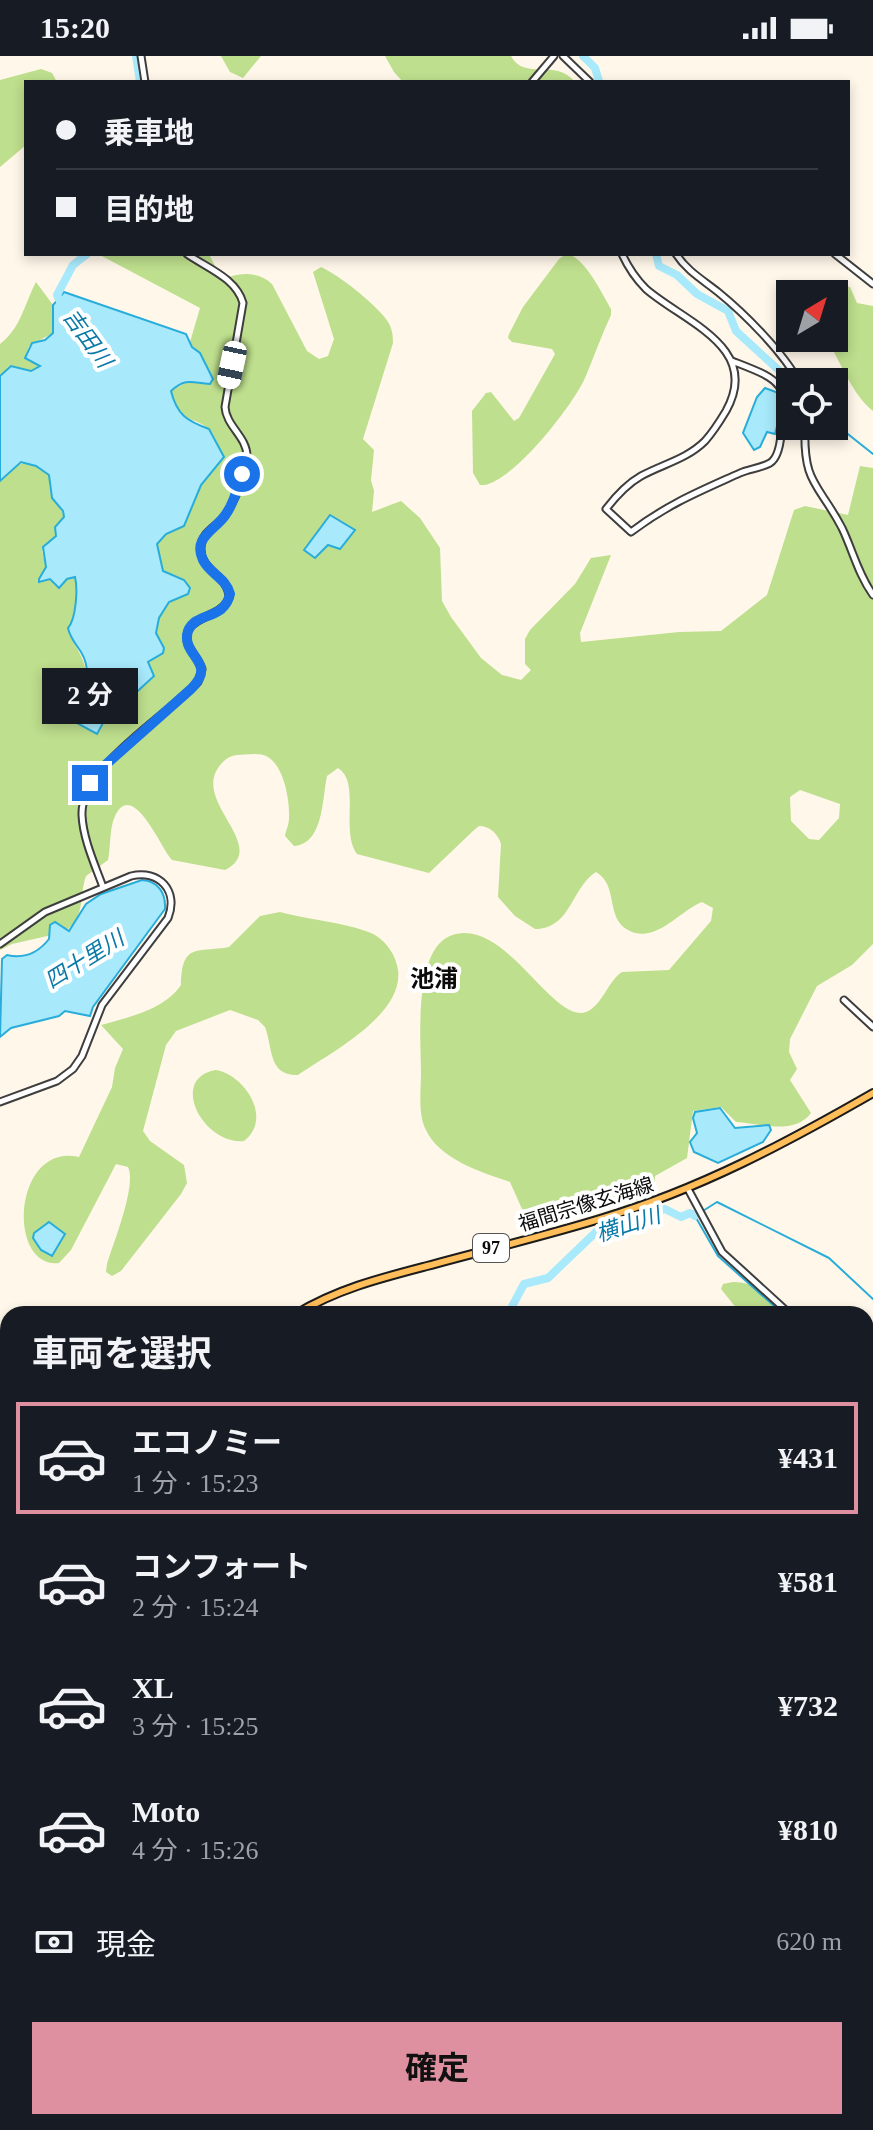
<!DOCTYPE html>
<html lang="ja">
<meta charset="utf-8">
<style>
body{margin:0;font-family:"Times New Roman","Noto Sans JP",serif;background:#242831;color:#f1f3f6;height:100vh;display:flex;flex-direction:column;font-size:30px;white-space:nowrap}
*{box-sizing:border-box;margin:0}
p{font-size:26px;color:#9ea1a6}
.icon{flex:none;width:44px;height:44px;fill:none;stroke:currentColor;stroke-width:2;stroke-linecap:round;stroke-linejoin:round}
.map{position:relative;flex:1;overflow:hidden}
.drawer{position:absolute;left:0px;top:1250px;width:874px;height:824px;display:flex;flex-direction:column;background:#171b24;border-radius:24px 24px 0 0;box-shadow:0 4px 12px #0003}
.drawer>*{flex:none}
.banner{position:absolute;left:24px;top:24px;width:826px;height:176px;border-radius:0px;box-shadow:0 4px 12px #0003;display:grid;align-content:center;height:176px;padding:0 32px;background:#171b24}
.needle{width:52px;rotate:38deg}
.buttons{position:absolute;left:776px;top:224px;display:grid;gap:16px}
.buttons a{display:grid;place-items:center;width:72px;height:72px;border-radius:0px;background:#171b24;box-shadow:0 4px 12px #0003;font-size:40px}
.end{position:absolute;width:36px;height:36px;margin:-18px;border:10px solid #1a73e8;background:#fff;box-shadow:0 0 0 4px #fff}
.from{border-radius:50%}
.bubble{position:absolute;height:56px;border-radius:0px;background:#171b24;box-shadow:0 4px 12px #0003;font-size:26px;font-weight:700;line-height:56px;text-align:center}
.car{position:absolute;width:24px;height:48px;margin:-24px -12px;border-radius:10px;box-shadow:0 0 6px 2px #0007;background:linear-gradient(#fff 24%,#345 0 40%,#fff 0 76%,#345 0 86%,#fff 0)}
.banner b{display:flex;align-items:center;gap:28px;height:76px;font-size:30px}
.banner b+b{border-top:2px solid #363941}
.banner i{width:20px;height:20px;background:#f1f3f6}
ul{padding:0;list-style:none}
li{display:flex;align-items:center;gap:24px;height:112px;margin:0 16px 12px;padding:0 16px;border:4px solid transparent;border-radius:0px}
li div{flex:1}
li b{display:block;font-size:30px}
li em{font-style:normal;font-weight:700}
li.active{border-color:#de90a1}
li>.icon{width:72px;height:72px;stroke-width:1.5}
h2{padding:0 32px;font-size:36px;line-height:96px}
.pay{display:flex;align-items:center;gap:20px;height:88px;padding:0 32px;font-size:30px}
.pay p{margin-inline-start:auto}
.primary-button{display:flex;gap:16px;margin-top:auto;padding:16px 32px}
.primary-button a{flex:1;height:92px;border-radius:0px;background:#de90a1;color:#111;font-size:32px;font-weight:700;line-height:92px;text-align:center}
.status{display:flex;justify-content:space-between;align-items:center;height:56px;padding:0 40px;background:#171b24;direction:ltr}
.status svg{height:22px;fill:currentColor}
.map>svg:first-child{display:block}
.green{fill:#d8edaf}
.forest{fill:#bedf8d;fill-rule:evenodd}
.water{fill:#a8e9fc;stroke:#28adda;stroke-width:2}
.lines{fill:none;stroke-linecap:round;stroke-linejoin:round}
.stream{stroke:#28adda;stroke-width:2}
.river{stroke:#a8e9fc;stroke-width:8}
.tertiary-casing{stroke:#3e3e3e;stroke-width:9}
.primary-casing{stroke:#1c1c1c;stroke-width:10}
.tertiary{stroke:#fff;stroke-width:5}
.primary{stroke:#ffbe59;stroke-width:6}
.route{stroke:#1a73e8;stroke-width:10}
.labels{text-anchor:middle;stroke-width:8;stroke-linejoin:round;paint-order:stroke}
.shield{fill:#fff;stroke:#545454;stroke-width:2}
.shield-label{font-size:18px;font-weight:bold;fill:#0b0b0b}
.street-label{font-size:20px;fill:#0b0b0b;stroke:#fff}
.water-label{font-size:22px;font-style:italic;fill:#0a79a7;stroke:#fff}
.quarter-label{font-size:24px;font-weight:bold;fill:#0b0b0b;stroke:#fff}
</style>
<div class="status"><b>15:20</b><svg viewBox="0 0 49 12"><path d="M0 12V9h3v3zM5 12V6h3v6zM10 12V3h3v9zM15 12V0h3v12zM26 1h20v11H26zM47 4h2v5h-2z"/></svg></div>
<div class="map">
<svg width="873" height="2074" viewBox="0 0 873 2074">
<rect width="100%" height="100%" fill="#fff7e9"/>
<!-- green -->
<path class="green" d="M866 1329 873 1334V1603L866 1601 868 1447 866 1380 871 1378 869 1368 866 1366Z"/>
<!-- forest -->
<g class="forest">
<path d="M221 0H261L243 22 230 16Z"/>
<path d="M385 0H511C524 25 556 2 575 26H403L394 16Z"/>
<path d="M41 13 52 17 57 26H26V89L0 111V24Z"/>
<path d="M98 198H209L222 224C238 216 258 215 272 228L307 295 319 303 328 300 334 283 313 216 321 211C339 219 374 247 386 263 392 271 393 278 393 287L363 383 374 394 371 424 374 435 372 456 401 445 420 462 440 492 442 545 451 561 481 602 502 619 521 624 531 614 525 608V583L530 574 575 528 591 502 611 499 580 577 581 586 679 576 721 575 767 539 794 454 805 450 848 459 860 410 873 412V888L852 909 817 930 790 983 789 996 797 1013 790 1024 811 1057C794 1080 759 1067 736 1066L721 1051 693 1055 687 1102 655 1120 654 1141 564 1158 522 1153 510 1126C481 1116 438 1103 425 1072 418 1056 421 1034 421 1017 421 986 413 895 450 880 504 858 552 968 586 956 602 950 608 925 622 916L669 914 711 865 713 852 702 846C679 855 655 889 628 874 605 862 619 829 596 816 571 832 571 873 535 873L515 860 498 841 501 788C498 778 490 770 479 770L473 775 429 817 357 798C340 775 361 726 338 712L327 720C322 742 324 788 294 790L285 780C286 774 289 769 289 762 290 744 284 711 268 701 260 696 245 699 237 699 228 700 223 705 218 712 194 747 270 791 225 814L172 804C162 795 133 722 115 760 109 773 111 790 108 804L86 820C78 844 87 856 65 876L12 888 0 894V425L12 412 25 406 44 414 49 419 50 436 65 461 55 471 56 480 42 495 46 511 40 525 50 522 55 530 75 520 77 540 69 578C85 606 91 615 84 649L103 666C116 661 121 654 129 644 135 635 147 629 154 620L148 607 160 599 156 576 159 562 184 524 163 515 157 488 166 478 184 470 201 428 224 401C220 394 216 383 212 377 198 358 180 372 171 335L189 325 202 327 213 323 190 286 200 252ZM800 734 840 748 839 762 819 784 809 783 791 765 790 741Z"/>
<path d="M566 198C584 199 602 238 611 253V259C601 280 594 301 585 322 574 348 509 432 480 429L473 417 472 355 486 337 491 336 514 365 519 362 555 298 552 293 512 286 508 282 509 278 523 251 559 203Z"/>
<path d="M36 226 53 249V277L29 290 25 302 39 308 38 312 31 315 11 310 0 320V288C21 272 24 249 36 226Z"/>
<path d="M837 228 850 231 857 247 873 250V355C851 337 841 306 826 282H834V238H826Z"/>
<path d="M280 856C304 863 356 868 375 879 387 886 396 900 398 914 404 959 330 997 298 1019 268 1020 273 992 265 971L258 964 230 954 176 975 166 989 143 1075 150 1085 184 1109 187 1127 181 1138 121 1215 112 1220 106 1216 107 1208C113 1188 137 1129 128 1111L116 1108 71 1194 59 1207C6 1213 13 1086 79 1101L112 1031 115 1012 123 993 101 969C129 961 164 954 181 929 182 886 197 897 229 891L260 860Z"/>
<path d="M216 1014C245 1019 273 1063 244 1085 203 1089 168 1022 216 1014Z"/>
<path d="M733 1226C758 1226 768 1241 783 1258H741L721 1233 723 1228Z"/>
<path d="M866 1573 868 1585 873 1591V1676L866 1677Z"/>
<path d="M8 1834V1952L0 1953V1851Z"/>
<path d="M873 1836V2058L866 2054V1844Z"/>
<path d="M8 2005V2066H150L137 2074H0V2015Z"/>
<path d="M779 2066H836C816 2074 797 2074 779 2066Z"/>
</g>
<!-- water -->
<g class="water">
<path d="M64 236 186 278 192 291 200 297 213 323 210 328C192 327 187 321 171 335 177 359 187 365 209 373L224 401 201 429 184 470 166 478 157 488 163 515 184 524 190 532 188 538 169 546 159 562 156 577 164 592 163 597 148 606 154 620 129 643 127 649 114 662 103 667 97 678 75 666 79 652 84 649C87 632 91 612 81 596 76 588 70 582 68 572 76 563 78 533 75 521L67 523 59 532 50 523 39 526V523L46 511 43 491 56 480 55 471 64 461 63 455 52 442 49 419 36 410 21 406 0 425V320L11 310 31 315 40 310 25 302 32 287 45 284 53 277V249Z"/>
<path d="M765 332 776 336 783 347 775 378 767 376 760 391 754 394 743 377 757 341Z"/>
<path d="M330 459 355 474 340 493 328 489 315 502 304 494Z"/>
<path d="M142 824C158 825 166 837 165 853L93 951 90 960 65 955 59 960 11 972 0 981 2 903 7 899C24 903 38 897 49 883L50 869 55 866 69 875 86 848 101 838Z"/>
<path d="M720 1052 735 1072 769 1069 771 1074 763 1086 718 1107 694 1096 690 1086 697 1077 693 1062 695 1056Z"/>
<path d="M49 1166 65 1178 52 1200 41 1194 33 1182 34 1177Z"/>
</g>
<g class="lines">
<!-- stream -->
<g class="stream">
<path d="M784 319 790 327"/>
<path d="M834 367 873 398"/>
<path d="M783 1258 718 1200 695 1160 717 1146 829 1202 873 1243"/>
<path d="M866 1328 873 1333"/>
<path d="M151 2074 169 2066"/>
</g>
<!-- river -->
<g class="river">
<path d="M136 0 140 26"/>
<path d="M583 0 595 12 599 25"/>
<path d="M656 198 659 210 677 219 697 238 728 255 736 275 784 319"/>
<path d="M63 252 57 239 73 209 87 198"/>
<path d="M508 1258 524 1228 548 1222 597 1175 665 1153 681 1161 690 1157 695 1160"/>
<path d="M0 1651 8 1633"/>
</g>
<defs>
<g id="tertiary">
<path d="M141 0 145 26"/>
<path d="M563 0 590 26"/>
<path d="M532 26 554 0"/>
<path d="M622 198C628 211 636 223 646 233 684 266 762 291 726 355 720 365 713 376 705 385 687 403 663 408 641 420 627 428 616 440 606 453L631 476C668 448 698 436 740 417 749 413 761 412 770 407 778 402 780 389 781 379 792 326 778 323 732 305"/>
<path d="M676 198C687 215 703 224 718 236 745 258 783 296 799 326"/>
<path d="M835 198 873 228"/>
<path d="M805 370C803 429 818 426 842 472 853 495 858 518 873 539"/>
<path d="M103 831C95 809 83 783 82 759 80 711 167 660 198 626L202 613C199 603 189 595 187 584 184 560 222 562 229 542 229 519 199 515 201 491 202 474 219 470 226 458 235 444 247 417 247 400 247 381 226 370 225 351L243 247C236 222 207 212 187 198"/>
<path d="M0 888 45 856 131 820C159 813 179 835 168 862L102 949 82 1000 73 1013 57 1025 0 1046"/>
<path d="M844 944 873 971"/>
<path d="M688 1133 722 1196 790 1258"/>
<path d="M866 1319 873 1323"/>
<path d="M0 1341 8 1348"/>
<path d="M0 1772 8 1774"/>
<path d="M414 2066 419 2074"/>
<path d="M353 2074 360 2066"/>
</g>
<g id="primary">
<path d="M296 1258C337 1233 381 1222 427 1210 485 1194 545 1180 603 1162 700 1133 786 1087 873 1037"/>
<path d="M0 1638 8 1621"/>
</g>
</defs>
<!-- tertiary casing -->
<use href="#tertiary" class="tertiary-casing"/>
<!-- primary casing -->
<use href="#primary" class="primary-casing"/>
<!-- tertiary -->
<use href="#tertiary" class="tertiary"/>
<!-- primary -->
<use href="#primary" class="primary"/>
</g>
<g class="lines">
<!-- route -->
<path class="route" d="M90 727 103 711 191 633C219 606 180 600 188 575 196 555 224 565 230 538 226 522 210 518 203 504 192 481 216 474 226 458 234 447 238 431 242 418"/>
</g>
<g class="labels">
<!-- shield labels -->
<rect class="shield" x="473" y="1178" width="36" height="28" rx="6"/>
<g class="shield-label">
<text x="491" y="1198">97</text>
</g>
<!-- street labels -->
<g class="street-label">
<text transform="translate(586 1148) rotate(-17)" y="7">福間宗像玄海線</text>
</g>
<!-- water labels -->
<g class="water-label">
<text transform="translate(88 282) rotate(54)" y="8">吉田川</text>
<text transform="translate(84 903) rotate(-32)" y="8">四十里川</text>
<text transform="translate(628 1168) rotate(-18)" y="8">横山川</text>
</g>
<!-- quarter labels -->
<g class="quarter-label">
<text x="434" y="931">池浦</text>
</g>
</g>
</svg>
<div class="buttons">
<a><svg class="needle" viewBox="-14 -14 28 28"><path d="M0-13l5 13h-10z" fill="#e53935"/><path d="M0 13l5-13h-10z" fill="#9ea1a6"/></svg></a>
<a><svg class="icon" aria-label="locate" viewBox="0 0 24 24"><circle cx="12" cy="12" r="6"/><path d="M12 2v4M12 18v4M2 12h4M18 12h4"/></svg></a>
</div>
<i class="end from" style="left:242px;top:418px"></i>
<i class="end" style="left:90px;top:727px"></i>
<div class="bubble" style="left:42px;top:612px;width:96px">2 分</div>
<i class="car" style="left:232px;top:309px;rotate:192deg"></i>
<div class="banner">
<b><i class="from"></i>乗車地</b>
<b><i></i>目的地</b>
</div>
<section class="drawer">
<h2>車両を選択</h2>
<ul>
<li class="active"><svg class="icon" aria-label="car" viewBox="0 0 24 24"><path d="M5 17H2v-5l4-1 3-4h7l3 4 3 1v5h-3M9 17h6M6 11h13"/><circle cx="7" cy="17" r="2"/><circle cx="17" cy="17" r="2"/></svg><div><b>エコノミー</b><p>1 分 · 15:23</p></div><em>¥431</em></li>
<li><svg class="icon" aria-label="car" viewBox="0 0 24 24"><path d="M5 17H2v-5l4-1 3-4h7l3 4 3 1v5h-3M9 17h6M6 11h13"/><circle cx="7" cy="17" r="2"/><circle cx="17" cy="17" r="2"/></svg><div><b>コンフォート</b><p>2 分 · 15:24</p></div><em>¥581</em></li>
<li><svg class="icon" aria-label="car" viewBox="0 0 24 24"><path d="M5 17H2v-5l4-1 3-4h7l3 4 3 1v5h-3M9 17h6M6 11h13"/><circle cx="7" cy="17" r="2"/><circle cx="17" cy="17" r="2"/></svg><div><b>XL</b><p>3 分 · 15:25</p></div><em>¥732</em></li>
<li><svg class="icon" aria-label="car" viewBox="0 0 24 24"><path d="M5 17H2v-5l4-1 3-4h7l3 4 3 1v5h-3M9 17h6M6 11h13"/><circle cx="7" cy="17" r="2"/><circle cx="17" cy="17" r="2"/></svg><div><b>Moto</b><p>4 分 · 15:26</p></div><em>¥810</em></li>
</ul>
<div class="pay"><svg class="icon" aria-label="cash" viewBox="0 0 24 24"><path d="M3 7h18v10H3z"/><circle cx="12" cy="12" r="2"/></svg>現金<p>620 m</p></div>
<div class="primary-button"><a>確定</a></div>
</section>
</div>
